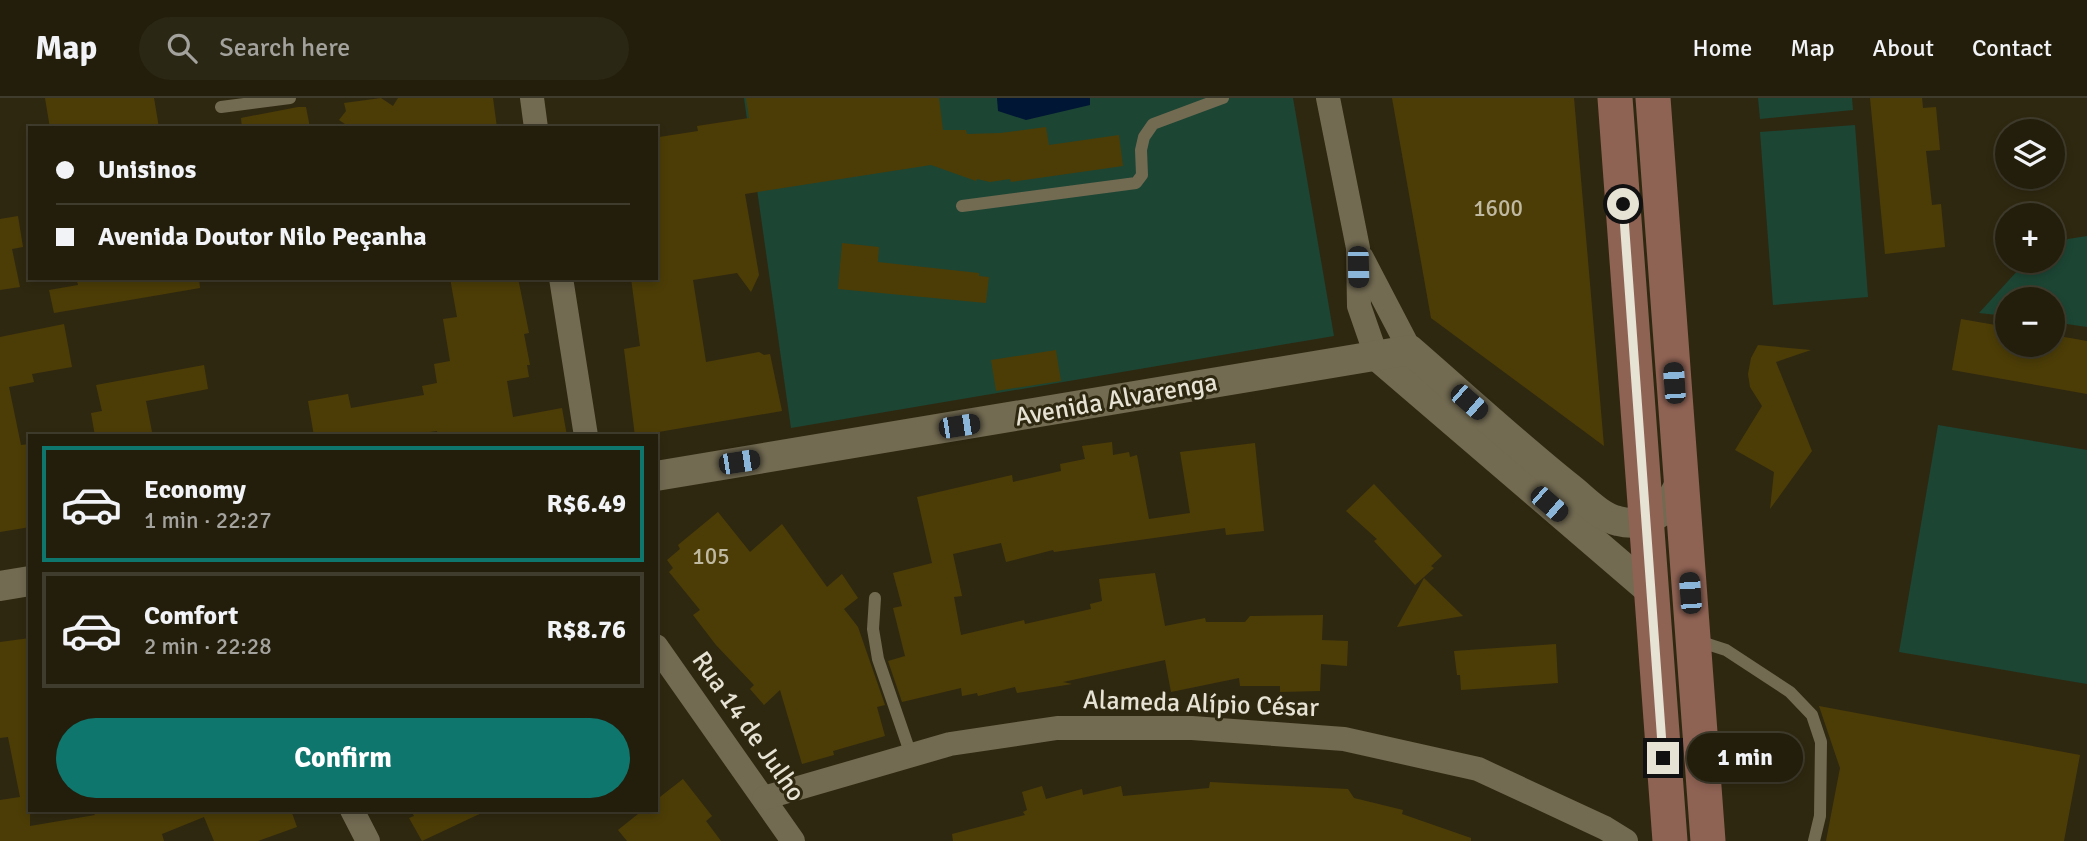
<!DOCTYPE html>
<meta charset="utf-8">
<style>
body{margin:0;font-family:Signika,sans-serif;background:#2b2715;color:#f1f3f6;height:100vh;display:flex;flex-direction:column;font-size:26px;white-space:nowrap}
*{box-sizing:border-box;margin:0}
p{font-size:23px;color:#a3a29d}
.icon{flex:none;width:38px;height:38px;fill:none;stroke:currentColor;stroke-width:2;stroke-linecap:round;stroke-linejoin:round}
.map{position:relative;flex:1;overflow:hidden}
.side{position:absolute;left:28px;top:336px;width:630px;height:378px;display:flex;flex-direction:column;background:#231e0c;border-radius:0px;box-shadow:0 4px 10px #0003,0 0 0 2px #403c2d}
.side>*{flex:none}
.hud{position:absolute;left:28px;top:28px;width:630px;height:154px;border-radius:0px;box-shadow:0 4px 10px #0003,0 0 0 2px #403c2d;display:grid;align-content:center;height:154px;padding:0 28px;background:#231e0c}
.fabs{position:absolute;left:1995px;top:21px;display:grid;gap:14px}
.fabs a{display:grid;place-items:center;width:70px;height:70px;border-radius:50%;background:#231e0c;box-shadow:0 4px 10px #0003,0 0 0 2px #403c2d;font-size:35px}
.end{position:absolute;width:32px;height:32px;margin:-16px;border:9px solid #e6e2d4;background:#111;box-shadow:0 0 0 4px #111}
.from{border-radius:50%}
.bubble{position:absolute;height:49px;border-radius:24px;background:#231e0c;box-shadow:0 4px 10px #0003,0 0 0 2px #403c2d;font-size:23px;font-weight:800;line-height:49px;text-align:center}
.car{position:absolute;width:21px;height:42px;margin:-21px -10px;border-radius:9px;box-shadow:0 0 5px 2px #0007;background:linear-gradient(#222 24%,#8ab4d8 0 40%,#222 0 76%,#8ab4d8 0 86%,#222 0)}
.hud b{display:flex;align-items:center;gap:24px;height:66px;font-size:26px}
.hud b+b{border-top:2px solid #403c2d}
.hud i{width:18px;height:18px;background:#f1f3f6}
ul{padding:12px 0 0;list-style:none}
li{display:flex;align-items:center;gap:21px;height:116px;margin:0 14px 10px;padding:0 14px;border:4px solid #403c2d;border-radius:0px}
li div{flex:1}
li b{display:block;font-size:26px}
li em{font-style:normal;font-weight:800}
li.current{border-color:#0f766e}
li>.icon{width:63px;height:63px;stroke-width:1.5}
.primary-button{display:flex;gap:14px;margin-top:auto;padding:14px 28px}
.primary-button a{flex:1;height:80px;border-radius:42px;background:#0f766e;color:#fff;font-size:28px;font-weight:800;line-height:80px;text-align:center}
header{display:flex;align-items:center;gap:42px;box-sizing:border-box;height:98px;padding:0 35px;background:#231e0c;border-bottom:2px solid #403c2d}
header strong{font-size:33px}
nav{display:flex;gap:38px;margin-inline-start:auto;font-size:24px}
.search{width:490px;height:63px;background:#2b2715;display:flex;align-items:center;gap:18px;box-sizing:border-box;padding:0 24px;border-radius:38px;color:#a3a29d;font-size:26px}
.map>svg:first-child{display:block}
.green{fill:#1c4534}
.water{fill:#001635}
.building{fill:#4c3d07}
.lines{fill:none;stroke-linecap:round;stroke-linejoin:round}
.service{stroke:#726a51;stroke-width:12}
.minor{stroke:#726a51;stroke-width:24}
.tertiary{stroke:#726a51;stroke-width:30}
.secondary{stroke:#8f6354;stroke-width:35}
.route{stroke:#e6e2d4;stroke-width:9}
.labels{text-anchor:middle;stroke-width:6;stroke-linejoin:round;paint-order:stroke}
.number-label{font-size:23px;fill:#c0b9a1}
.street-label{font-size:26px;fill:#e6e2d4;stroke:#2f2810}
</style>
<header>
<strong>Map</strong>
<div class="search"><svg class="icon" aria-label="search" viewBox="0 0 24 24"><circle cx="10" cy="10" r="6"/><path d="M15 15l6 6"/></svg>Search here</div>
<nav><a>Home</a><a>Map</a><a>About</a><a>Contact</a></nav>
</header>
<div class="map">
<svg width="2087" height="743" viewBox="0 0 2087 743">
<rect width="100%" height="100%" fill="#2f2810"/>
<!-- green -->
<g class="green">
<path d="M744 0H1293L1334 238 791 330Z"/>
<path d="M1758 0H1852L1853 12 1760 21Z"/>
<path d="M1855 27 1868 199 1773 207 1760 34Z"/>
<path d="M2087 138V229L2053 224V201H2007V218L1979 215 2019 171 2032 163H2053V151L2068 141Z"/>
<path d="M1938 327 2087 352V586L1899 554Z"/>
</g>
<!-- water -->
<path class="water" d="M997 0H1090V7L1026 22 998 13Z"/>
<!-- building -->
<g class="building">
<path d="M45 0H154L159 30H50Z"/>
<path d="M381 0 393 8 398 0H493L497 30H351L339 22 346 13 344 5Z"/>
<path d="M746 0H939L943 32H966L967 36 1000 35 1046 29 1049 47 1119 37 1123 68 1011 84 1010 81 990 84 977 81 976 83 931 67 745 96 759 177 751 194 737 175 693 182 706 264 759 254 764 257 770 256 782 313 635 338 624 251 640 248 631 180H656V42L659 39 698 33 697 28 749 20Z"/>
<path d="M1392 0H1574L1604 348 1431 220Z"/>
<path d="M1870 0H1922L1923 10 1936 9 1940 52 1926 53 1932 107 1941 106 1945 149 1885 156Z"/>
<path d="M298 9H306L310 30H242L241 20Z"/>
<path d="M18 118 23 149 12 151 20 189 0 192V121Z"/>
<path d="M842 145 879 149 878 164 979 175V178L989 179 986 205 838 191Z"/>
<path d="M76 180H199L200 190 54 215 49 192 78 187Z"/>
<path d="M450 180H518L529 235 524 236 530 267H527L529 279 507 283 513 319 562 310 567 338H438L437 333 399 338H314L308 303 348 296 351 310 424 297 422 288 437 285 434 266 450 263 443 221 457 219Z"/>
<path d="M1961 221 2007 229V247H2053V237L2087 243V296L1952 272Z"/>
<path d="M64 226 72 269 32 276 34 284 9 289 21 347 30 346V429L0 434V239Z"/>
<path d="M1758 247 1811 252 1776 264 1812 353 1770 411 1774 374 1735 352 1762 308 1750 289 1748 276 1751 260Z"/>
<path d="M1056 252 1061 283 996 293 991 262Z"/>
<path d="M204 267 208 291 146 303 152 334 147 335V338H95L91 315 102 313 96 287Z"/>
<path d="M1112 344 1113 357 1129 354 1130 359 1137 357 1149 421 1190 415 1180 354 1255 345 1264 433 1226 437 1225 430 1054 454 1053 452 1006 464 1001 445 953 456 962 498 954 499 961 537 1024 522 1025 526 1091 511 1090 506 1102 503 1099 481 1155 475 1165 528 1205 520 1206 524H1245L1250 518 1323 517 1322 542 1348 543 1347 568 1321 566 1320 593 1280 594V588H1240L1239 580 1171 594 1165 562 1063 584 1072 586 1017 595 1015 589 978 598 977 595 962 598 961 590 902 604 888 563 905 558 893 510 902 508 893 475 932 465 917 399 1012 377 1013 384 1061 373 1060 366 1085 361 1082 348Z"/>
<path d="M1374 386 1442 458 1431 468 1434 470 1415 487 1374 443 1377 441 1346 413Z"/>
<path d="M718 414 750 454 782 426 827 489 842 476 858 500 844 511 858 529 885 607 877 609 885 638 833 653 834 657 802 666 780 592 764 607 750 591 754 587 716 547 693 517 700 512 669 474 673 470 667 462 680 451 678 447Z"/>
<path d="M1424 480 1463 518 1397 529Z"/>
<path d="M30 540V728L95 717 91 712H291L297 729 258 743H214L204 719 162 736 164 743H0V702L20 699 8 639 0 640V544Z"/>
<path d="M1556 546 1558 585 1461 592 1460 577H1457L1454 553Z"/>
<path d="M1819 608 2080 657 2064 743H1826L1840 670Z"/>
<path d="M683 681 712 718 706 723 721 743H627L618 732 643 712H656V702Z"/>
<path d="M1210 684 1348 691 1354 700 1403 712 1402 716 1471 740V743H953L952 736 1025 717 1023 714 1027 712 1022 694 1042 688 1046 701 1082 691 1083 697 1121 688 1123 698 1209 690Z"/>
<path d="M411 712H488L422 743 409 720 414 718Z"/>
</g>
<g class="lines">
<!-- service -->
<g class="service">
<path d="M221 9 290 0"/>
<path d="M962 108 1136 85 1142 77 1141 52 1144 39 1153 26 1223 0"/>
<path d="M875 500 873 531 878 561 911 657"/>
<path d="M1695 542 1726 552 1790 594 1812 617 1821 644 1820 718 1814 743"/>
</g>
<!-- minor -->
<g class="minor">
<path d="M532 0 536 30"/>
<path d="M1328 0 1358 150 1359 208 1376 257"/>
<path d="M1362 160 1410 252"/>
<path d="M561 180 586 338"/>
<path d="M656 548 793 743"/>
<path d="M764 700 950 646 1057 630H1192L1344 641 1478 671 1605 730 1626 743"/>
<path d="M352 712 368 743"/>
</g>
<!-- tertiary -->
<g class="tertiary">
<path d="M1376 257 1651 493"/>
<path d="M656 378 1410 252C1463 298 1515 346 1570 390 1584 401 1600 419 1618 423 1650 431 1673 409 1681 380"/>
<path d="M0 488 30 483"/>
</g>
<!-- secondary -->
<g class="secondary">
<path d="M1615 0 1670 743"/>
<path d="M1653 0 1708 743"/>
</g>
</g>
<g class="lines">
<!-- route -->
<path class="route" d="M1623 106 1663 660"/>
</g>
<g class="labels">
<!-- number labels -->
<g class="number-label">
<text x="1498" y="118">1600</text>
<text x="711" y="466">105</text>
</g>
<!-- street labels -->
<g class="street-label">
<text transform="translate(1116 301) rotate(-10)" y="9">Avenida Alvarenga</text>
<text transform="translate(1201 605) rotate(2)" y="9">Alameda Alípio César</text>
<text transform="translate(749 628) rotate(55)" y="9">Rua 14 de Julho</text>
</g>
</g>
</svg>
<div class="fabs">
<a><svg class="icon" aria-label="layers" viewBox="0 0 24 24"><path d="M12 4l9 5-9 5-9-5zM3 14l9 5 9-5"/></svg></a>
<a>+</a>
<a>−</a>
</div>
<i class="end from" style="left:1623px;top:106px"></i>
<i class="end" style="left:1663px;top:660px"></i>
<div class="bubble" style="left:1687px;top:635px;width:116px">1 min</div>
<i class="car" style="left:1358px;top:169px;rotate:179deg"></i>
<i class="car" style="left:1674px;top:285px;rotate:356deg"></i>
<i class="car" style="left:1469px;top:304px;rotate:131deg"></i>
<i class="car" style="left:959px;top:328px;rotate:81deg"></i>
<i class="car" style="left:739px;top:364px;rotate:81deg"></i>
<i class="car" style="left:1549px;top:406px;rotate:131deg"></i>
<i class="car" style="left:1690px;top:495px;rotate:356deg"></i>
<div class="hud">
<b><i class="from"></i>Unisinos</b>
<b><i></i>Avenida Doutor Nilo Peçanha</b>
</div>
<section class="side">
<ul>
<li class="current"><svg class="icon" aria-label="car" viewBox="0 0 24 24"><path d="M5 17H2v-5l4-1 3-4h7l3 4 3 1v5h-3M9 17h6M6 11h13"/><circle cx="7" cy="17" r="2"/><circle cx="17" cy="17" r="2"/></svg><div><b>Economy</b><p>1 min · 22:27</p></div><em>R$6.49</em></li>
<li><svg class="icon" aria-label="car" viewBox="0 0 24 24"><path d="M5 17H2v-5l4-1 3-4h7l3 4 3 1v5h-3M9 17h6M6 11h13"/><circle cx="7" cy="17" r="2"/><circle cx="17" cy="17" r="2"/></svg><div><b>Comfort</b><p>2 min · 22:28</p></div><em>R$8.76</em></li>
</ul>
<div class="primary-button"><a>Confirm</a></div>
</section>
</div>
